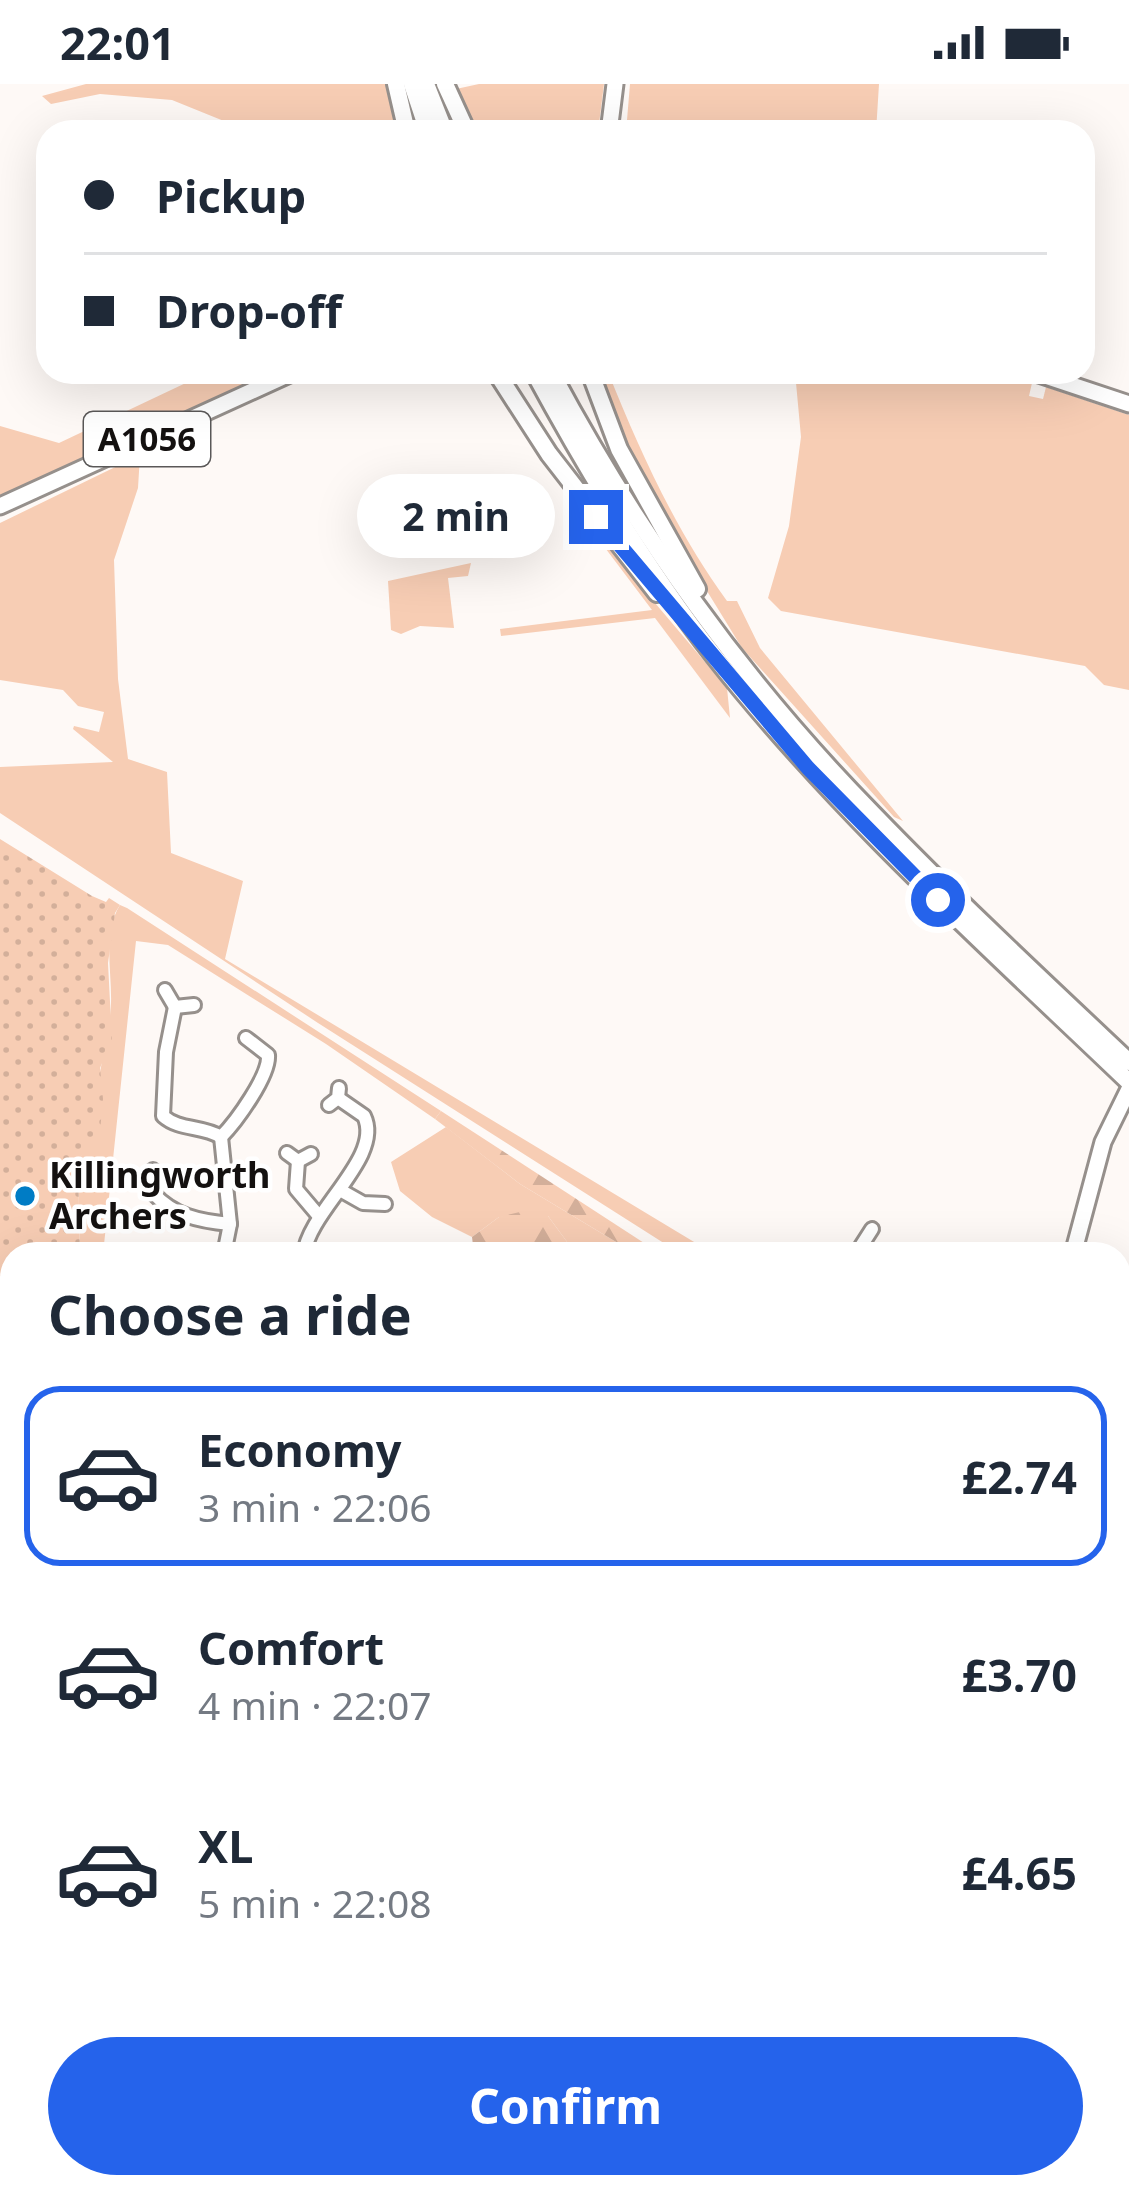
<!DOCTYPE html>
<meta charset="utf-8">
<style>
body{margin:0;font-family:"Noto Sans",sans-serif;background:#f6f6f7;color:#1f2937;height:100vh;display:flex;flex-direction:column;font-size:45px;white-space:nowrap}
*{box-sizing:border-box;margin:0}
p{font-size:39px;color:#747a83}
.icon{flex:none;width:66px;height:66px;fill:none;stroke:currentColor;stroke-width:2;stroke-linecap:round;stroke-linejoin:round}
.map{position:relative;flex:1;overflow:hidden}
.drawer{position:absolute;left:0px;top:1158px;width:1131px;height:957px;display:flex;flex-direction:column;background:#fff;border-radius:36px 36px 0 0;box-shadow:0 12px 48px #0002}
.drawer>*{flex:none}
.top-card{position:absolute;left:36px;top:36px;width:1059px;height:264px;border-radius:36px;box-shadow:0 12px 48px #0002;display:grid;align-content:center;height:264px;padding:0 48px;background:#fff}
.end{position:absolute;width:54px;height:54px;margin:-27px;border:15px solid #2563eb;background:#fff;box-shadow:0 0 0 6px #fff}
.from{border-radius:50%}
.bubble{position:absolute;height:84px;border-radius:42px;background:#fff;box-shadow:0 12px 48px #0002;font-size:39px;font-weight:700;line-height:84px;text-align:center}
.top-card b{display:flex;align-items:center;gap:42px;height:114px;font-size:45px}
.top-card b+b{border-top:3px solid #e0e1e3}
.top-card i{width:30px;height:30px;background:#1f2937}
ul{padding:0;list-style:none}
li{display:flex;align-items:center;gap:36px;height:180px;margin:0 24px 18px;padding:0 24px;border:6px solid transparent;border-radius:36px}
li div{flex:1}
li b{display:block;font-size:45px}
li em{font-style:normal;font-weight:700}
li.selected{border-color:#2563eb}
li>.icon{width:108px;height:108px;stroke-width:1.5}
h2{padding:0 48px;font-size:54px;line-height:144px}
.button{display:flex;gap:24px;margin-top:auto;padding:24px 48px}
.button a{flex:1;height:138px;border-radius:72px;background:#2563eb;color:#fff;font-size:48px;font-weight:700;line-height:138px;text-align:center}
.status{display:flex;justify-content:space-between;align-items:center;height:84px;padding:0 60px;background:#fff;direction:ltr}
.status svg{height:33px;fill:currentColor}
.map>svg:first-child{display:block}
.green{fill:#f7cdb4}
.forest{fill:url(#forest-firs)}
.park{fill:url(#park-dots)}
.lines{fill:none;stroke-linecap:round;stroke-linejoin:round}
.minor-casing{stroke:#96908c;stroke-width:18}
.major-casing{stroke:#96908c;stroke-width:21}
.highway-casing{stroke:#96908c;stroke-width:22}
.minor{stroke:#fff;stroke-width:12}
.major{stroke:#fff;stroke-width:15}
.highway{stroke:#fff;stroke-width:16}
.route{stroke:#2563eb;stroke-width:15}
.poi-dot{fill:#007cc5;stroke:#fff;stroke-width:4.5}
.labels{text-anchor:middle;stroke-width:9;stroke-linejoin:round;paint-order:stroke}
.shield{fill:#fff;stroke:#5a5858;stroke-width:3}
.shield-label{font-size:33px;font-weight:bold;fill:#141110}
.poi-label{font-size:36px;font-weight:bold;fill:#141110;stroke:#fff;text-anchor:start}
</style>
<div class="status"><b>22:01</b><svg viewBox="0 0 49 12"><path d="M0 12V9h3v3zM5 12V6h3v6zM10 12V3h3v9zM15 12V0h3v12zM26 1h20v11H26zM47 4h2v5h-2z"/></svg></div>
<div class="map">
<svg width="1129" height="2113" viewBox="0 0 1129 2113">
<defs>
<pattern id="forest-firs" width="22" height="20" patternUnits="userSpaceOnUse" patternTransform="scale(3)"><rect width="22" height="20" fill="#f7cdb4"/><path d="M5 1l3.5 6h-7zM16 11l3.5 6h-7z" fill="#d3af9a"/></pattern>
<pattern id="park-dots" width="8" height="8" patternUnits="userSpaceOnUse" patternTransform="scale(3)"><rect width="8" height="8" fill="#f7cdb4"/><path d="M2 2h.1M6 6h.1" fill="none" stroke="#d3af9a" stroke-width="1.8" stroke-linecap="round"/></pattern>
</defs>
<rect width="100%" height="100%" fill="#fef9f6"/>
<!-- green -->
<g class="green">
<path d="M86 0H386L391 5 402 48H251L172 16 100 10 51 20 42 12Z"/>
<path d="M479 0H604L598 48H478L456 5Z"/>
<path d="M630 0H879L876 48H626Z"/>
<path d="M209 288H272L0 414V342L59 359Z"/>
<path d="M596 288H608C640 368 676 447 727 517H737L760 564 903 737 894 733 742 564 675 455 620 351Z"/>
<path d="M795 288H1012L1032 299 1029 312 1043 315 1046 303 1129 331V606L1104 601 1085 582 781 527 768 514 789 442 801 353Z"/>
<path d="M140 371 138 404 114 476 118 595 128 675 167 688 171 769 243 797 225 875 714 1170H681L318 939 0 729V683L113 678 73 645 74 642 99 648 104 628 78 622 63 606 0 596V439Z"/>
<path d="M578 428 727 604 730 634 655 534 501 552 500 545 652 526Z"/>
<path d="M471 479 468 492 448 494 454 544 420 542 401 550 391 546 388 497Z"/>
<path d="M120 821 127 824 441 1027 435 1035 326 960 168 861 136 857 103 1170H80L78 1077 82 1071C92 1025 103 979 110 932 115 896 100 853 120 821Z"/>
<path d="M446 1043 520 1100 636 1170H576L548 1132 499 1133 472 1153 432 1133 400 1107 391 1078Z"/>
</g>
<!-- forest -->
<g class="forest">
<path d="M441 1027 661 1170H636L520 1100 435 1035Z"/>
<path d="M537 1124 548 1132 576 1170H474L472 1153 499 1133Z"/>
<path d="M245 2103H578L617 2106 602 2113H252L241 2112Z"/>
</g>
<!-- park -->
<path class="park" d="M0 755 92 812 106 818 109 814 120 821 115 829 108 879 112 956 100 984 103 1015 100 1047 78 1077 80 1170H12V1194L0 1192Z"/>
<g class="lines">
<defs>
<g id="minor">
<path d="M165 906 175 923 194 921"/>
<path d="M175 923 166 968 163 1032C180 1047 202 1041 221 1053"/>
<path d="M329 1021 338 1014 339 1004"/>
<path d="M221 1053C236 1038 270 991 268 971L246 954"/>
<path d="M221 1053 230 1140 224 1170"/>
<path d="M287 1069 298 1077 311 1070"/>
<path d="M298 1077 296 1105 318 1131"/>
<path d="M153 1086V1109C174 1132 199 1137 230 1140"/>
<path d="M340 1106 363 1119 385 1120"/>
<path d="M304 1170C309 1126 384 1073 364 1032L338 1014"/>
<path d="M856 1170 872 1145"/>
<path d="M0 1246 12 1251"/>
<path d="M0 1342 12 1341"/>
<path d="M0 1399H12"/>
<path d="M0 1470 12 1471"/>
<path d="M0 1639 12 1641"/>
<path d="M0 1751 12 1750"/>
<path d="M0 1919 12 1923"/>
<path d="M122 2113 123 2103"/>
</g>
<g id="major">
<path d="M609 48 615 0"/>
<path d="M1033 288 1129 320"/>
<path d="M0 422 294 288"/>
<path d="M1073 1170 1103 1058 1129 1005"/>
<path d="M673 2113 680 2103"/>
</g>
<g id="highway">
<path d="M396 0 407 48"/>
<path d="M412 0 428 48"/>
<path d="M426 0 445 48"/>
<path d="M445 0 467 48"/>
<path d="M496 288 549 370 657 509"/>
<path d="M534 288C587 386 646 485 715 573 838 729 986 861 1129 998"/>
<path d="M551 288C637 449 745 600 873 730 955 815 1043 897 1129 978"/>
<path d="M590 288 619 365 697 505"/>
</g>
</defs>
<!-- minor casing -->
<use href="#minor" class="minor-casing"/>
<!-- major casing -->
<use href="#major" class="major-casing"/>
<!-- highway casing -->
<use href="#highway" class="highway-casing"/>
<!-- minor -->
<use href="#minor" class="minor"/>
<!-- major -->
<use href="#major" class="major"/>
<!-- highway -->
<use href="#highway" class="highway"/>
</g>
<g class="lines">
<!-- route -->
<path class="route" d="M596 433 808 684 938 816"/>
</g>
<!-- markers -->
<circle class="poi-dot" cx="25" cy="1112" r="12"/>
<g class="labels">
<!-- shield labels -->
<rect class="shield" x="84" y="328" width="126" height="54" rx="9"/>
<g class="shield-label">
<text x="147" y="367">A1056</text>
</g>
<!-- poi labels -->
<g class="poi-label">
<text x="49" y="1104">Killingworth<tspan x="49" dy="41">Archers</tspan></text>
</g>
</g>
</svg>
<i class="end from" style="left:938px;top:816px"></i>
<i class="end" style="left:596px;top:433px"></i>
<div class="bubble" style="left:357px;top:390px;width:198px">2 min</div>
<div class="top-card">
<b><i class="from"></i>Pickup</b>
<b><i></i>Drop-off</b>
</div>
<section class="drawer">
<h2>Choose a ride</h2>
<ul>
<li class="selected"><svg class="icon" aria-label="car" viewBox="0 0 24 24"><path d="M5 17H2v-5l4-1 3-4h7l3 4 3 1v5h-3M9 17h6M6 11h13"/><circle cx="7" cy="17" r="2"/><circle cx="17" cy="17" r="2"/></svg><div><b>Economy</b><p>3 min · 22:06</p></div><em>£2.74</em></li>
<li><svg class="icon" aria-label="car" viewBox="0 0 24 24"><path d="M5 17H2v-5l4-1 3-4h7l3 4 3 1v5h-3M9 17h6M6 11h13"/><circle cx="7" cy="17" r="2"/><circle cx="17" cy="17" r="2"/></svg><div><b>Comfort</b><p>4 min · 22:07</p></div><em>£3.70</em></li>
<li><svg class="icon" aria-label="car" viewBox="0 0 24 24"><path d="M5 17H2v-5l4-1 3-4h7l3 4 3 1v5h-3M9 17h6M6 11h13"/><circle cx="7" cy="17" r="2"/><circle cx="17" cy="17" r="2"/></svg><div><b>XL</b><p>5 min · 22:08</p></div><em>£4.65</em></li>
</ul>
<div class="button"><a>Confirm</a></div>
</section>
</div>
